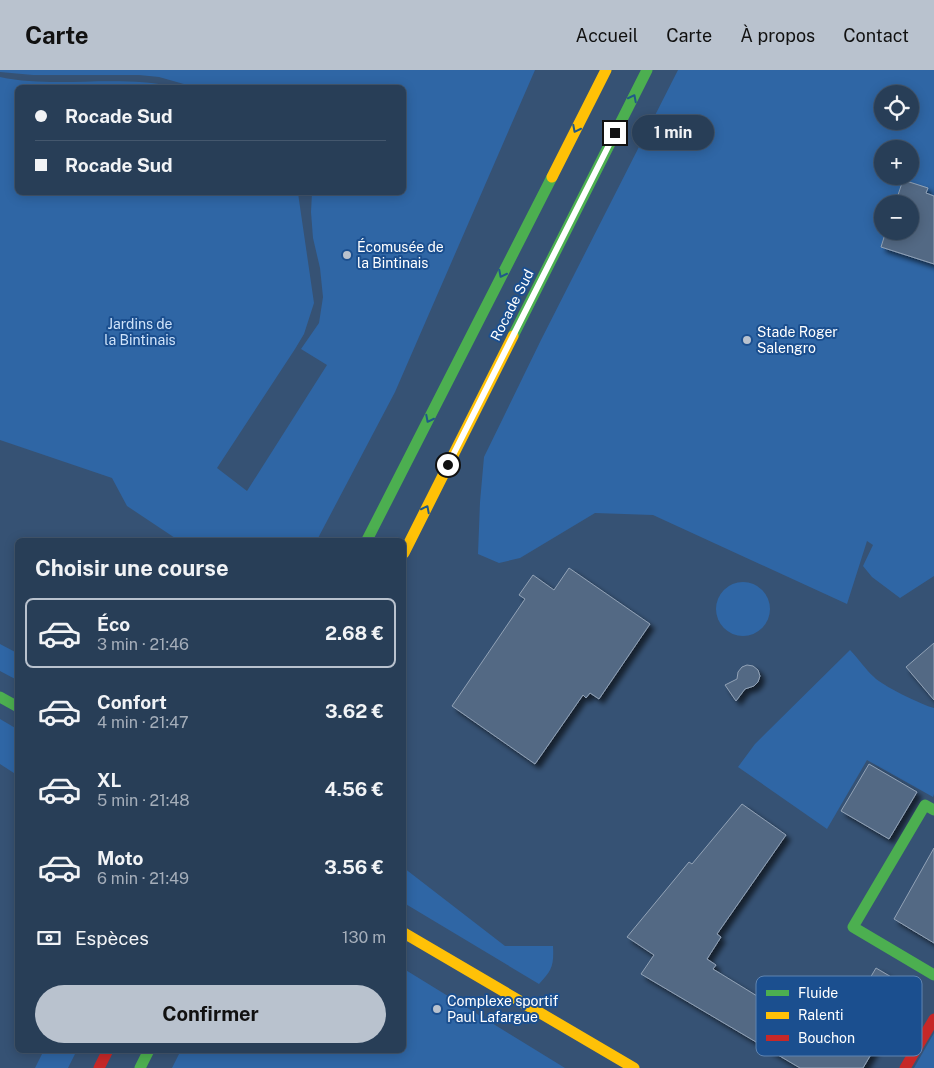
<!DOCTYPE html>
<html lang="fr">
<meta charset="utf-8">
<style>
body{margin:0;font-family:"Public Sans",sans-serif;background:#344961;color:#f1f3f6;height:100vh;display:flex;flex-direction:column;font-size:19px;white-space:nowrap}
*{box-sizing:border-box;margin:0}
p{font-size:16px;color:#a5aeba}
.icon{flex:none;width:28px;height:28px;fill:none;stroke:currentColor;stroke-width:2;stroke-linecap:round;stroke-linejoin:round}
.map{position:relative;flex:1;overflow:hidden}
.panel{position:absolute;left:15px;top:468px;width:391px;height:515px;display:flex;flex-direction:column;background:#283e57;border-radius:8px;box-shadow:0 2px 12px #0003,0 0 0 1px #44576d}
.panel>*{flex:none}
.banner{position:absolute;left:15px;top:15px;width:391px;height:110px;border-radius:8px;box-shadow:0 2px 12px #0003,0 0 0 1px #44576d;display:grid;align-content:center;height:110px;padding:0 20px;background:#283e57}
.fabs{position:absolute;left:874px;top:15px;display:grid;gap:10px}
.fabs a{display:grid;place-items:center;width:45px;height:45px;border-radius:50%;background:#283e57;box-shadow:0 2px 12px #0003,0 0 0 1px #44576d;font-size:25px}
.end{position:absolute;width:22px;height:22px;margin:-11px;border:6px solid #fff;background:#111;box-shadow:0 0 0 2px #111}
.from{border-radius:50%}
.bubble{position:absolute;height:35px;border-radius:18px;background:#283e57;box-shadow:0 2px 12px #0003,0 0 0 1px #44576d;font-size:16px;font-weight:700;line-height:35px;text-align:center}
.banner b{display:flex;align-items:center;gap:18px;height:48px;font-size:19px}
.banner b+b{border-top:1px solid #44576d}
.banner i{width:12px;height:12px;background:#f1f3f6}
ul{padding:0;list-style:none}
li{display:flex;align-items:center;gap:15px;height:70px;margin:0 10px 8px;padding:0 10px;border:2px solid transparent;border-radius:8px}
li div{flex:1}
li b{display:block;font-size:19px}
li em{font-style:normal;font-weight:700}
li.active{border-color:#b9c2ce}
li>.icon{width:45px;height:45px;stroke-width:1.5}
h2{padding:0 20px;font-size:22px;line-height:60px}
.pay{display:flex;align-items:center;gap:12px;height:55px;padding:0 20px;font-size:19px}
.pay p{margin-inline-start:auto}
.primary-button{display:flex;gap:10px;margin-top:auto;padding:10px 20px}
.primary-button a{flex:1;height:58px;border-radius:30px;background:#b9c2ce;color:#111;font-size:20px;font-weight:700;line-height:58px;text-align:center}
header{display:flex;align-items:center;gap:30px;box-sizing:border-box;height:70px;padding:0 25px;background:#b9c2ce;color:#111}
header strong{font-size:24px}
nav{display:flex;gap:28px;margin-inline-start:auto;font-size:18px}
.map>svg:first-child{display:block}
.green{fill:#2f66a5;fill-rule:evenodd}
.building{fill:#526984;stroke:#92a2b6;filter:url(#shadow)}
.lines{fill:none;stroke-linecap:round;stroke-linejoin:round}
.fast{stroke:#4caf50;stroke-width:11}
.slow{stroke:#ffc107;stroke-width:11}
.jam{stroke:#c62828;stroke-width:11}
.oneway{stroke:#205989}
.route{stroke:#fff;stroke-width:6}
.poi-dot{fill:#b9c2ce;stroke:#1b4f8f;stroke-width:2}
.labels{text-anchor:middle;stroke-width:4;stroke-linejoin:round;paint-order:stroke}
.poi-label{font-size:14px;fill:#fff;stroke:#1b4f8f;text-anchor:start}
.street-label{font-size:14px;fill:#fff;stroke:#1b4f8f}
.park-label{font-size:14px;fill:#cfe3fa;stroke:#1b4f8f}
.key{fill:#1b4f8f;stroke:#5f84b1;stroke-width:1}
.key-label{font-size:14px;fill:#fff}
</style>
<header>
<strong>Carte</strong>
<nav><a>Accueil</a><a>Carte</a><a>À propos</a><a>Contact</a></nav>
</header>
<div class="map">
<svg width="934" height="998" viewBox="0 0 934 998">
<defs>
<filter id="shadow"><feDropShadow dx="4.5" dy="4.5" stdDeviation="2.5" flood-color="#0009"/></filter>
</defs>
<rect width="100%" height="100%" fill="#365274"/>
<!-- green -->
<g class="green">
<path d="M0 0H535L395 322 317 470H178L127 436 112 408 0 370V7C57 19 116 4 175 17L18 18V122L298 123 314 233 304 264 295 279 217 398 247 421 327 295 301 279 319 253 323 227 320 198 313 168 311 142 312 123 404 122V18H198L159 7 139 5H33L0 2Z"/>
<path d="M678 0H934V506L900 528 872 507 863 496 873 475 867 471 847 534 653 445 595 443 520 488 499 493 478 484 480 432 484 387 541 270ZM882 24H910V51H882ZM882 79H910V106H882ZM882 134H910V161H882Z"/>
<circle cx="743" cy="539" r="27"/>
<path d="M0 574 17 583V610L0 601Z"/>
<path d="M850 580C859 589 865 599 874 607 881 615 922 635 934 638V724L933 727 867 690 827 759 738 697 755 674Z"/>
<path d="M0 649 17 659V705L0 694Z"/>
<path d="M404 798 505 876H553C554 896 552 900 539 914L404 833Z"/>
<path d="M404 899 565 998H172L181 980H404Z"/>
<path d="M934 963V998H914Z"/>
<path d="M44 980H77L68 998H35Z"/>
</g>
<!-- building -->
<g class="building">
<path d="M903 110 928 118 926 123 934 126V194L881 177 886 161H910V134H895Z"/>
<path d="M569 498 650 554 599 629 590 623 586 628 583 625 535 694 452 636 525 529 519 525 533 505 554 520Z"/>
<path d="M934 573V630L906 597Z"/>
<path d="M747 595 753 596 758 600 760 606 758 612 754 616 745 619 736 631 725 615 737 609 738 602 742 597Z"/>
<path d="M869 694 917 722 889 769 841 741Z"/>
<path d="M742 734 786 765 717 864 721 867 707 889 716 895 713 899 832 972 876 898 910 918 863 998H800L641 904 654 885 627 867 689 792 692 794Z"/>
<path d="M934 778V873L894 849Z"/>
</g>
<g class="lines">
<!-- fast -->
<g class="fast">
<path d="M513 266 647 0"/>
<path d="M367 470 552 107"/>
<path d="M0 627 18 637"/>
<path d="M934 740 925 735 853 857 934 905"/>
<path d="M140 998 149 980"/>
</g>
<!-- slow -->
<g class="slow">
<path d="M552 107 606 0"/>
<path d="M404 483 513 266"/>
<path d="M404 863 634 998"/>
</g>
<!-- jam -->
<g class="jam">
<path d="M99 998 108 980"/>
<path d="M905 998 934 949"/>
</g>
</g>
<!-- one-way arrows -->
<defs><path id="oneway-chevron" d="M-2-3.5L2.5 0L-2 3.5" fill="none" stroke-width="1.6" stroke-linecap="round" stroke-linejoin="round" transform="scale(1.25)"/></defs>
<g class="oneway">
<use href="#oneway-chevron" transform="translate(633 28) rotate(-63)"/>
<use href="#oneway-chevron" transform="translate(576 59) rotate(117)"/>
<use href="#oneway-chevron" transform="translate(502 204) rotate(117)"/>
<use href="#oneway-chevron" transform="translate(429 349) rotate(117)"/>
<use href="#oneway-chevron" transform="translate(426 439) rotate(-63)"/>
</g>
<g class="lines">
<!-- route -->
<path class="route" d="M448 395 615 63"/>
</g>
<!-- markers -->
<g class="poi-dot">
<circle cx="347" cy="185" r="5"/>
<circle cx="747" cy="270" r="5"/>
<circle cx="437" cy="939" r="5"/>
</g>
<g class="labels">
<!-- poi labels -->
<g class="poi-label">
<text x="357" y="182">Écomusée de<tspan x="357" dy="16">la Bintinais</tspan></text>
<text x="757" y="267">Stade Roger<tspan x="757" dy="16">Salengro</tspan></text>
<text x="447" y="936">Complexe sportif<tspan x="447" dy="16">Paul Lafargue</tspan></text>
</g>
<!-- street labels -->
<g class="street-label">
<text transform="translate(512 235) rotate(-63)" y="5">Rocade Sud</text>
</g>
<!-- park labels -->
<g class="park-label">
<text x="140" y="259">Jardins de<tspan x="140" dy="16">la Bintinais</tspan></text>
</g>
</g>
<!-- legend -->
<rect x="756" y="906" width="166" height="80" rx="8" class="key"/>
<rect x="766" y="920" width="23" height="6" fill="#4caf50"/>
<rect x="766" y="942" width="23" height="7" fill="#ffc107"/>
<rect x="766" y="965" width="23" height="6" fill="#c62828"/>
<g class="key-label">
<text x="798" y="928">Fluide</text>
<text x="798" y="950">Ralenti</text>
<text x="798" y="973">Bouchon</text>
</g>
</svg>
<div class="fabs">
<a><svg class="icon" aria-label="locate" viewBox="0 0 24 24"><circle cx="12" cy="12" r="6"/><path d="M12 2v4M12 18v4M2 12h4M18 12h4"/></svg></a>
<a>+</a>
<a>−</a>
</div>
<i class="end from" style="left:448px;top:395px"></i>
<i class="end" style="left:615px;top:63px"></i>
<div class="bubble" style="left:632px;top:45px;width:82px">1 min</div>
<div class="banner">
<b><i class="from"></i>Rocade Sud</b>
<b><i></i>Rocade Sud</b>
</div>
<section class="panel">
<h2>Choisir une course</h2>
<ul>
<li class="active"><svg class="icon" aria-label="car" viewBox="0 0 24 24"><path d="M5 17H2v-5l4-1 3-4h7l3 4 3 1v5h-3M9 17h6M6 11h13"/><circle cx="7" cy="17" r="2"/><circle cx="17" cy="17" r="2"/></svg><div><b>Éco</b><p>3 min · 21:46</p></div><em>2.68 €</em></li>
<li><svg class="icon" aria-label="car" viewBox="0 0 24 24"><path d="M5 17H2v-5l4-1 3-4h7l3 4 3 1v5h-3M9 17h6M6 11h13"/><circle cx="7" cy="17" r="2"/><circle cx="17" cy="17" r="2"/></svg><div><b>Confort</b><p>4 min · 21:47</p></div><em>3.62 €</em></li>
<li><svg class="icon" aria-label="car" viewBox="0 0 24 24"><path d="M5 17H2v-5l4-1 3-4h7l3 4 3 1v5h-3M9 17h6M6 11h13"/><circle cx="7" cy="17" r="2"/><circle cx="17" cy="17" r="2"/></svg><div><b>XL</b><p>5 min · 21:48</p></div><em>4.56 €</em></li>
<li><svg class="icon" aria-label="car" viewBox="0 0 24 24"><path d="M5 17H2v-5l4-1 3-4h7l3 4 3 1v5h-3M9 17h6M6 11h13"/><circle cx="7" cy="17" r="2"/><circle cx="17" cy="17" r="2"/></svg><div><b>Moto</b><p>6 min · 21:49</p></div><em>3.56 €</em></li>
</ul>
<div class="pay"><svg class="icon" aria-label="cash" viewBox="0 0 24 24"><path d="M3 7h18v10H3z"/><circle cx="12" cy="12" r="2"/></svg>Espèces<p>130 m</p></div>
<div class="primary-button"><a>Confirmer</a></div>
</section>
</div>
